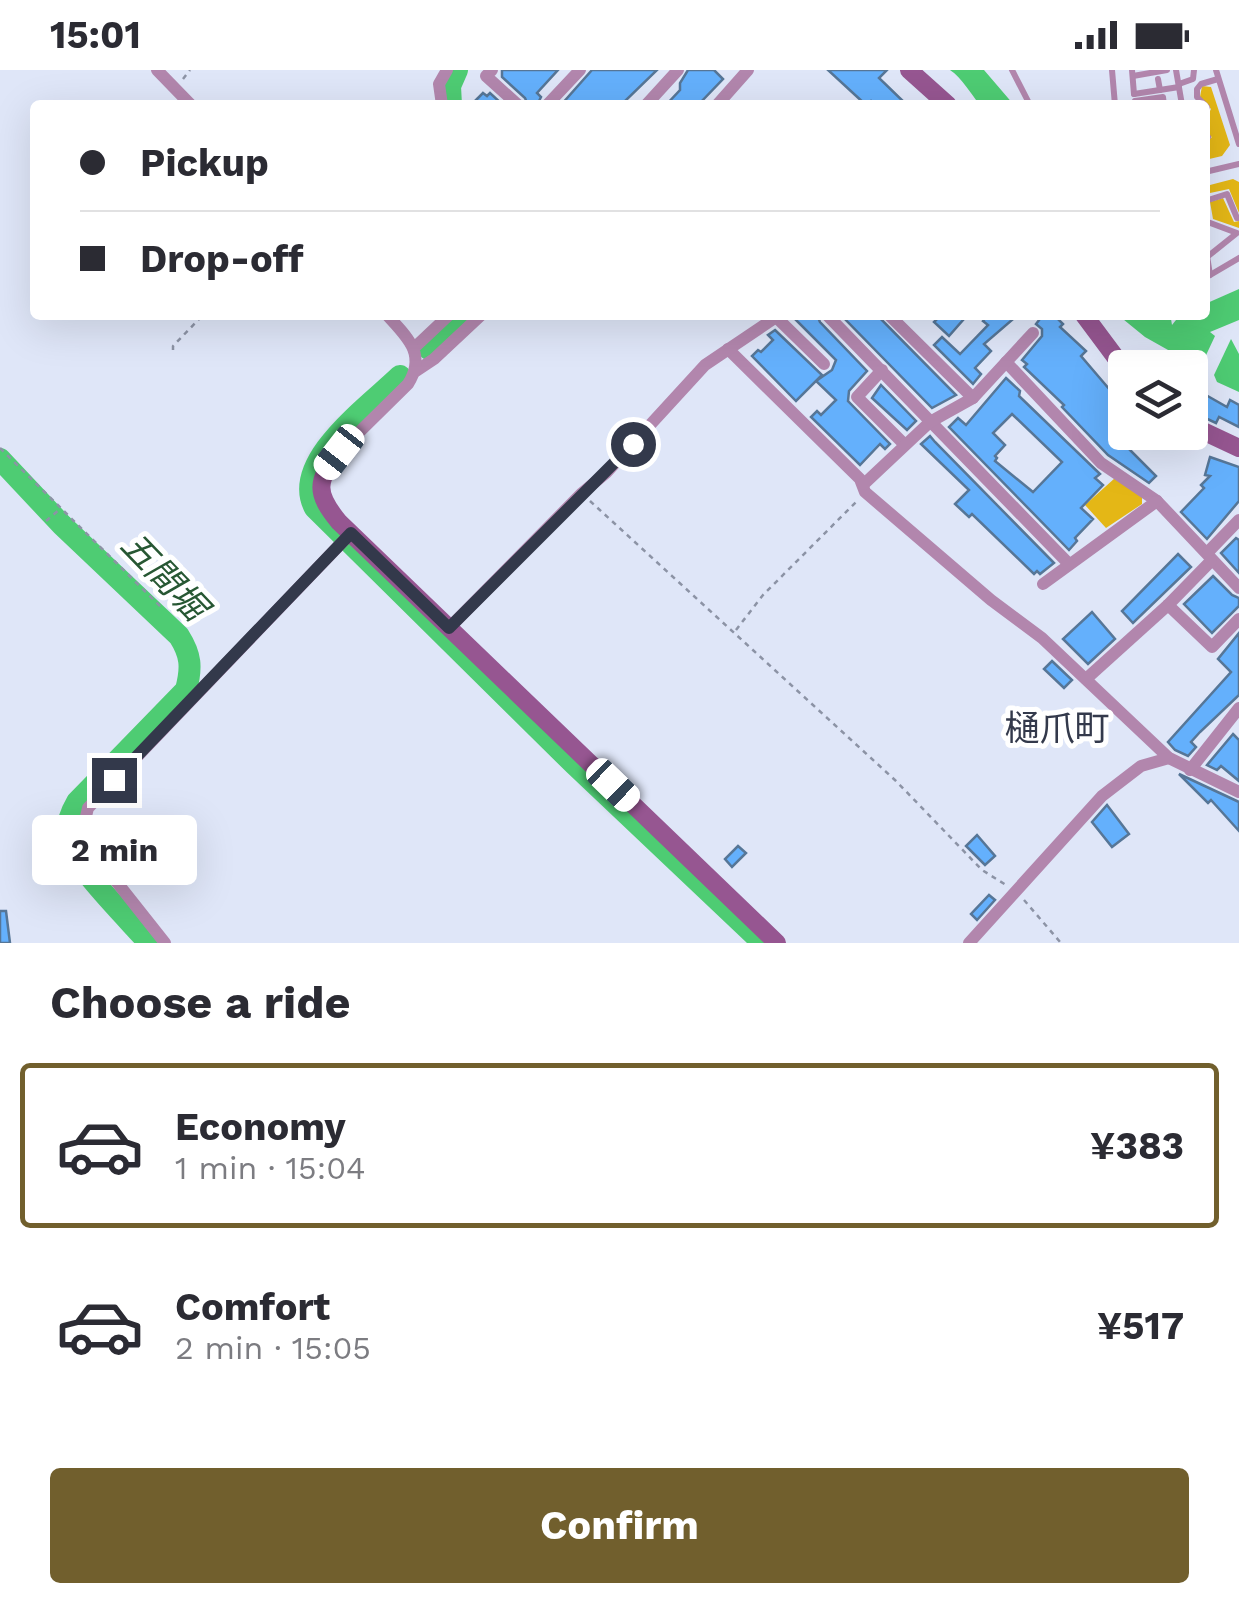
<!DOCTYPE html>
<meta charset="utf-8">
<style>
body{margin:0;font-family:"Work Sans","Noto Sans JP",sans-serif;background:#f2f2f3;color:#2b2b33;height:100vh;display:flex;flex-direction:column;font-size:38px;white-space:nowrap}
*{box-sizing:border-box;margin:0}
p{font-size:32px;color:#7c7c81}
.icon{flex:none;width:55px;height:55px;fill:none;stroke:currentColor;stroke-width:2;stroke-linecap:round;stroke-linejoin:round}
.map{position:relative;height:873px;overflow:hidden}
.panel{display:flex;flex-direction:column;background:#fff;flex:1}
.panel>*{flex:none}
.hud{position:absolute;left:30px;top:30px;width:1180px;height:220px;border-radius:10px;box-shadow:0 10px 40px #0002;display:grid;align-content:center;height:220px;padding:0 50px;background:#fff}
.tools{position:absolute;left:1108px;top:280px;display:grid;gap:20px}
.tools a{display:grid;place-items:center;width:100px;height:100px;border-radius:10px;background:#fff;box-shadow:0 10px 40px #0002;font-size:50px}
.end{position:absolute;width:45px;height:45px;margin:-22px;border:12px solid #33394b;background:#fff;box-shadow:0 0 0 5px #fff}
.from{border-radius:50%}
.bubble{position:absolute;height:70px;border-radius:10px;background:#fff;box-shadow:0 10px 40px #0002;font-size:32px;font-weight:700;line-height:70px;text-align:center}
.car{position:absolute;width:30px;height:60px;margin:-30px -15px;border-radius:12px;box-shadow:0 0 8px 2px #0007;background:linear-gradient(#fff 24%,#345 0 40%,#fff 0 76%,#345 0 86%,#fff 0)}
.hud b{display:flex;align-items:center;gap:35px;height:95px;font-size:38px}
.hud b+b{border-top:2px solid #e1e1e2}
.hud i{width:25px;height:25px;background:#2b2b33}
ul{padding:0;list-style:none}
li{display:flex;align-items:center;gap:30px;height:165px;margin:0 20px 15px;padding:0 30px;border:5px solid transparent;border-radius:10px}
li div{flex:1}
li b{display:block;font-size:38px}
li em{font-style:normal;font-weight:700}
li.current{border-color:#715f2d}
li>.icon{width:90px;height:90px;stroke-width:1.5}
h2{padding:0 50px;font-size:45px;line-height:120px}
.primary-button{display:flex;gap:20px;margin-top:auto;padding:20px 50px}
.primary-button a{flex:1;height:115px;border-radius:10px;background:#715f2d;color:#fff;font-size:40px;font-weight:700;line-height:115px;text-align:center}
.status{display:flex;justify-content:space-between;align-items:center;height:70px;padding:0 50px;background:#fff;direction:ltr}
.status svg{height:28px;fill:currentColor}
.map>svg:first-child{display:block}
.green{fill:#e4b716}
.water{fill:#4ecc73}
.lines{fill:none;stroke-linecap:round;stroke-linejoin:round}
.river{stroke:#4ecc73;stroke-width:22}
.building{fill:#64b0fc;stroke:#567697;stroke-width:2.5;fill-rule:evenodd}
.path{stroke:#8c93a5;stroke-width:2.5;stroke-dasharray:5 5;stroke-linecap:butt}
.lane{stroke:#b286ad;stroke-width:6}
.street{stroke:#b286ad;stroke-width:12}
.secondary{stroke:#965691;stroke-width:18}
.route{stroke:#33394b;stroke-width:12}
.labels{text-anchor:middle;stroke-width:10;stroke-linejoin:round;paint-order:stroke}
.water-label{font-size:35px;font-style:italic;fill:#275733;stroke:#fff}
.neighbourhood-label{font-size:35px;fill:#33394b;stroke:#fff}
</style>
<div class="status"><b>15:01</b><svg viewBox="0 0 49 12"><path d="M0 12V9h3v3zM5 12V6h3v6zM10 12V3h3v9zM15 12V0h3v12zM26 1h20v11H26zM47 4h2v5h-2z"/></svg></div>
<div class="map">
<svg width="1239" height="873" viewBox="0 0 1239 873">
<rect width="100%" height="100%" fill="#dfe6f8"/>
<!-- green -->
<g class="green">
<path d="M1202 16 1211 17 1230 75 1222 86 1205 90V73L1212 67 1205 64V51L1211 39 1200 27Z"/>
<path d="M1233 109 1239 112V143L1229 119 1210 123V115Z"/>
<path d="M1223 128 1234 152 1239 151V158L1213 149 1210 132Z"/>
<path d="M1115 408 1142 426V434L1106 458 1085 435Z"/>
</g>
<!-- water -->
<g class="water">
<path d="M950 0H984L1014 35H980C971 24 962 8 950 0Z"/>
<path d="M1239 219V250L1210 262 1215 266 1200 298 1145 267 1118 245H1162L1171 249 1172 255 1180 245H1205V234Z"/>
<path d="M1231 269 1239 284V322L1217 312 1214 305Z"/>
</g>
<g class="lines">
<!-- river -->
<g class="river">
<path d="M451 35 450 16 457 0"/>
<path d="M429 279 464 245"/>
<path d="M400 306C369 336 290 392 315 438L574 694 763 873"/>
<path d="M0 389 62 455 179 566C191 585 192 597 186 620L77 732C70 744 65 757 68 771 73 795 131 852 149 873"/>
</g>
</g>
<!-- building -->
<g class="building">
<path d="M502 0H558L537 23 541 27 537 35H528L525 28 502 7Z"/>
<path d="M592 0H657L621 35H561Z"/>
<path d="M688 0H714L723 9 698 35H666L680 20V13Z"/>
<path d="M828 0H887L879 8 907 35H875L871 31 866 35Z"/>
<path d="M483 23 487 26 490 23 502 34 471 35Z"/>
<path d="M791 245H817L820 252 867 301 849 321 848 331 890 374 885 379 880 374 860 395 811 347 817 341 821 345 836 330 816 311 832 300 836 290Z"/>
<path d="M841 245H877L956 325 932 338Z"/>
<path d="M941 245H958L963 250 949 266 934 252Z"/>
<path d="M988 245H1007L1012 250 984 274 991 281 975 298 981 304 973 314 934 275 942 267 960 284 988 255 983 251Z"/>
<path d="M1043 245H1054L1063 254 1060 257 1086 281 1081 286 1116 327 1111 331 1125 342V362H1142L1130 380 1156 406 1149 413 1108 385 1062 337 1064 335 1024 297 1027 294 1022 290 1042 266V259L1036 254Z"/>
<path d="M775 260 822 305 796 331 752 286 758 280 761 282 773 270 768 265Z"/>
<path d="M1006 308 1020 321 1019 326 1100 404 1095 408 1103 415 1081 438 1093 449 1075 468 1077 471 1069 480 949 357 958 348 966 355ZM1012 344 1062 392 1033 422 995 391 997 388 995 386 1005 375 993 363Z"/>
<path d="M881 315 916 351 907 360 872 328Z"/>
<path d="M1190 316 1227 337 1230 330 1239 335V357L1219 347 1216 353 1203 347 1206 342 1190 334Z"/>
<path d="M930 366 935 372 1054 493 1040 504 1037 501 1034 504 972 444 969 447 955 434 969 420 921 374Z"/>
<path d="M1210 387 1239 397V431L1207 469 1181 442 1204 418 1201 415 1210 406 1205 405Z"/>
<path d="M1236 468 1239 470V503L1221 483Z"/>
<path d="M1178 484 1191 497 1133 553 1122 541Z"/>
<path d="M1213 506 1232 525 1239 528V536L1212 563 1184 534Z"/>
<path d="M1092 542 1115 569 1088 594 1063 569Z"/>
<path d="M1239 563V625L1200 662 1191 672 1196 677 1188 686 1175 680 1168 672 1231 602 1218 589Z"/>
<path d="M1052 591 1072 610 1064 618 1044 599Z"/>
<path d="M1233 664 1239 670V711L1221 696 1217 700 1207 695Z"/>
<path d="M1179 704 1239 732V761L1211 730 1208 733Z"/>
<path d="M1107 735 1129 764 1112 777 1092 752Z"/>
<path d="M977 765 995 786 985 795 966 776Z"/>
<path d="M738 776 746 783 732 797 725 789Z"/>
<path d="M989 825 995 830 977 850 971 844Z"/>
<path d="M0 841H6L10 873H0Z"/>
</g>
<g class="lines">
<!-- path -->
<g class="path">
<path d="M183 9 190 0"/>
<path d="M173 280V276L203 245"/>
<path d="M0 378 163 539"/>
<path d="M590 431 896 711 982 800 1006 815"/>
<path d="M46 451 60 439"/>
<path d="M736 560 763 525 857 431"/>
<path d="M1024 830 1061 873"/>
</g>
<!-- lane -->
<g class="lane">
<path d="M1012 0 1030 35"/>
<path d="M1112 0 1115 35"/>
<path d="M1132 0 1134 24"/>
<path d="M1176 0 1182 35"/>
<path d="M1216 0 1239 74"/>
<path d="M1133 6 1167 0"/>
<path d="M1158 9 1160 20"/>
<path d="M1179 14 1193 9 1194 0"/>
<path d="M1134 24 1179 17"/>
<path d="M1135 31 1163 27 1164 35"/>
<path d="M1205 47 1207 37 1197 27V19L1201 14 1218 9"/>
<path d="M1205 66 1208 67 1205 69"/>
<path d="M1205 102 1239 94"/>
<path d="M1205 131 1227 124 1237 148H1239"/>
<path d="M1205 151 1237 163 1207 187"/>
<path d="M1205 173 1210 205"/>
<path d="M1205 208 1239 188"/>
</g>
<!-- street -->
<g class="street">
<path d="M157 0 191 35"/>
<path d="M492 0 486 6 518 35"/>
<path d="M442 35 439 14 447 0"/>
<path d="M547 35 580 0"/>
<path d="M646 35 678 0"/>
<path d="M717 35 748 0"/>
<path d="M827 245 1069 494"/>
<path d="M889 245 973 328"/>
<path d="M777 248 824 294"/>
<path d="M414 278 449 245"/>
<path d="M728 279 860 409 865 422 991 530 1042 568 1169 688 1239 722"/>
<path d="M1006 292 1101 393 1157 431 1239 518"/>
<path d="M882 300 857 327 904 374"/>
<path d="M416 301 434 289 481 245"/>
<path d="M339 382 408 314C427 284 407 267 387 245"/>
<path d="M864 414 930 352 973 328 1033 263"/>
<path d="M1208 482 1239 450"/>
<path d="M1211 491 1168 535 1212 577 1239 549"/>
<path d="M1043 514 1157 431"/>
<path d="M449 558 582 423 606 403 705 295 779 245"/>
<path d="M1086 609 1168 535"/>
<path d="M1190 700 1239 638"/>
<path d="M165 873 89 777 84 755 88 738 351 463"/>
<path d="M969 873 1102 726 1141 696 1169 688"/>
</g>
<!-- secondary -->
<g class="secondary">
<path d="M909 0 948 35"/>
<path d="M1084 245 1125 300"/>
<path d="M1190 355 1239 378"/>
<path d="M339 382C316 411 315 423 339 452L777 873"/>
</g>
</g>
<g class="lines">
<!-- route -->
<path class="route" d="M114 710 351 463 449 558 633 374"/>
</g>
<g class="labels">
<!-- water labels -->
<g class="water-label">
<text transform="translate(164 506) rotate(46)" y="12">五間堀</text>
</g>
<!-- neighbourhood labels -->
<g class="neighbourhood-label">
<text x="1057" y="670">樋爪町</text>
</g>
</g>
</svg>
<div class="tools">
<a><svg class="icon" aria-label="layers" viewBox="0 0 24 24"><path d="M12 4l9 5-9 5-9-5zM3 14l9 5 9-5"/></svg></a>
</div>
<i class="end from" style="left:633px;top:374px"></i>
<i class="end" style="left:114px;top:710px"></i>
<div class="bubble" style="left:32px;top:745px;width:165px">2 min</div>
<i class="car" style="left:339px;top:382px;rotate:218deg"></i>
<i class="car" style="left:613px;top:715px;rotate:134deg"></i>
<div class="hud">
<b><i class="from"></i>Pickup</b>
<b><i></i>Drop-off</b>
</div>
</div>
<section class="panel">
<h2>Choose a ride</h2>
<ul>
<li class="current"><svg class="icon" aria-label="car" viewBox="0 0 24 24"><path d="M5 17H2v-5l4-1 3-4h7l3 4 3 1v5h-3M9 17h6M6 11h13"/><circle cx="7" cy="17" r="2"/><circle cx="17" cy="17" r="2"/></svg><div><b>Economy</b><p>1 min · 15:04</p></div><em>¥383</em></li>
<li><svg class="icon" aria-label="car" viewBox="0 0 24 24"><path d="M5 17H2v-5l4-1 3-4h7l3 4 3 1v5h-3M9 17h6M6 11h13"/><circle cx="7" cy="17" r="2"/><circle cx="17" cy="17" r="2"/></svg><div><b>Comfort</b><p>2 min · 15:05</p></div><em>¥517</em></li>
</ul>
<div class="primary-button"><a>Confirm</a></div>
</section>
